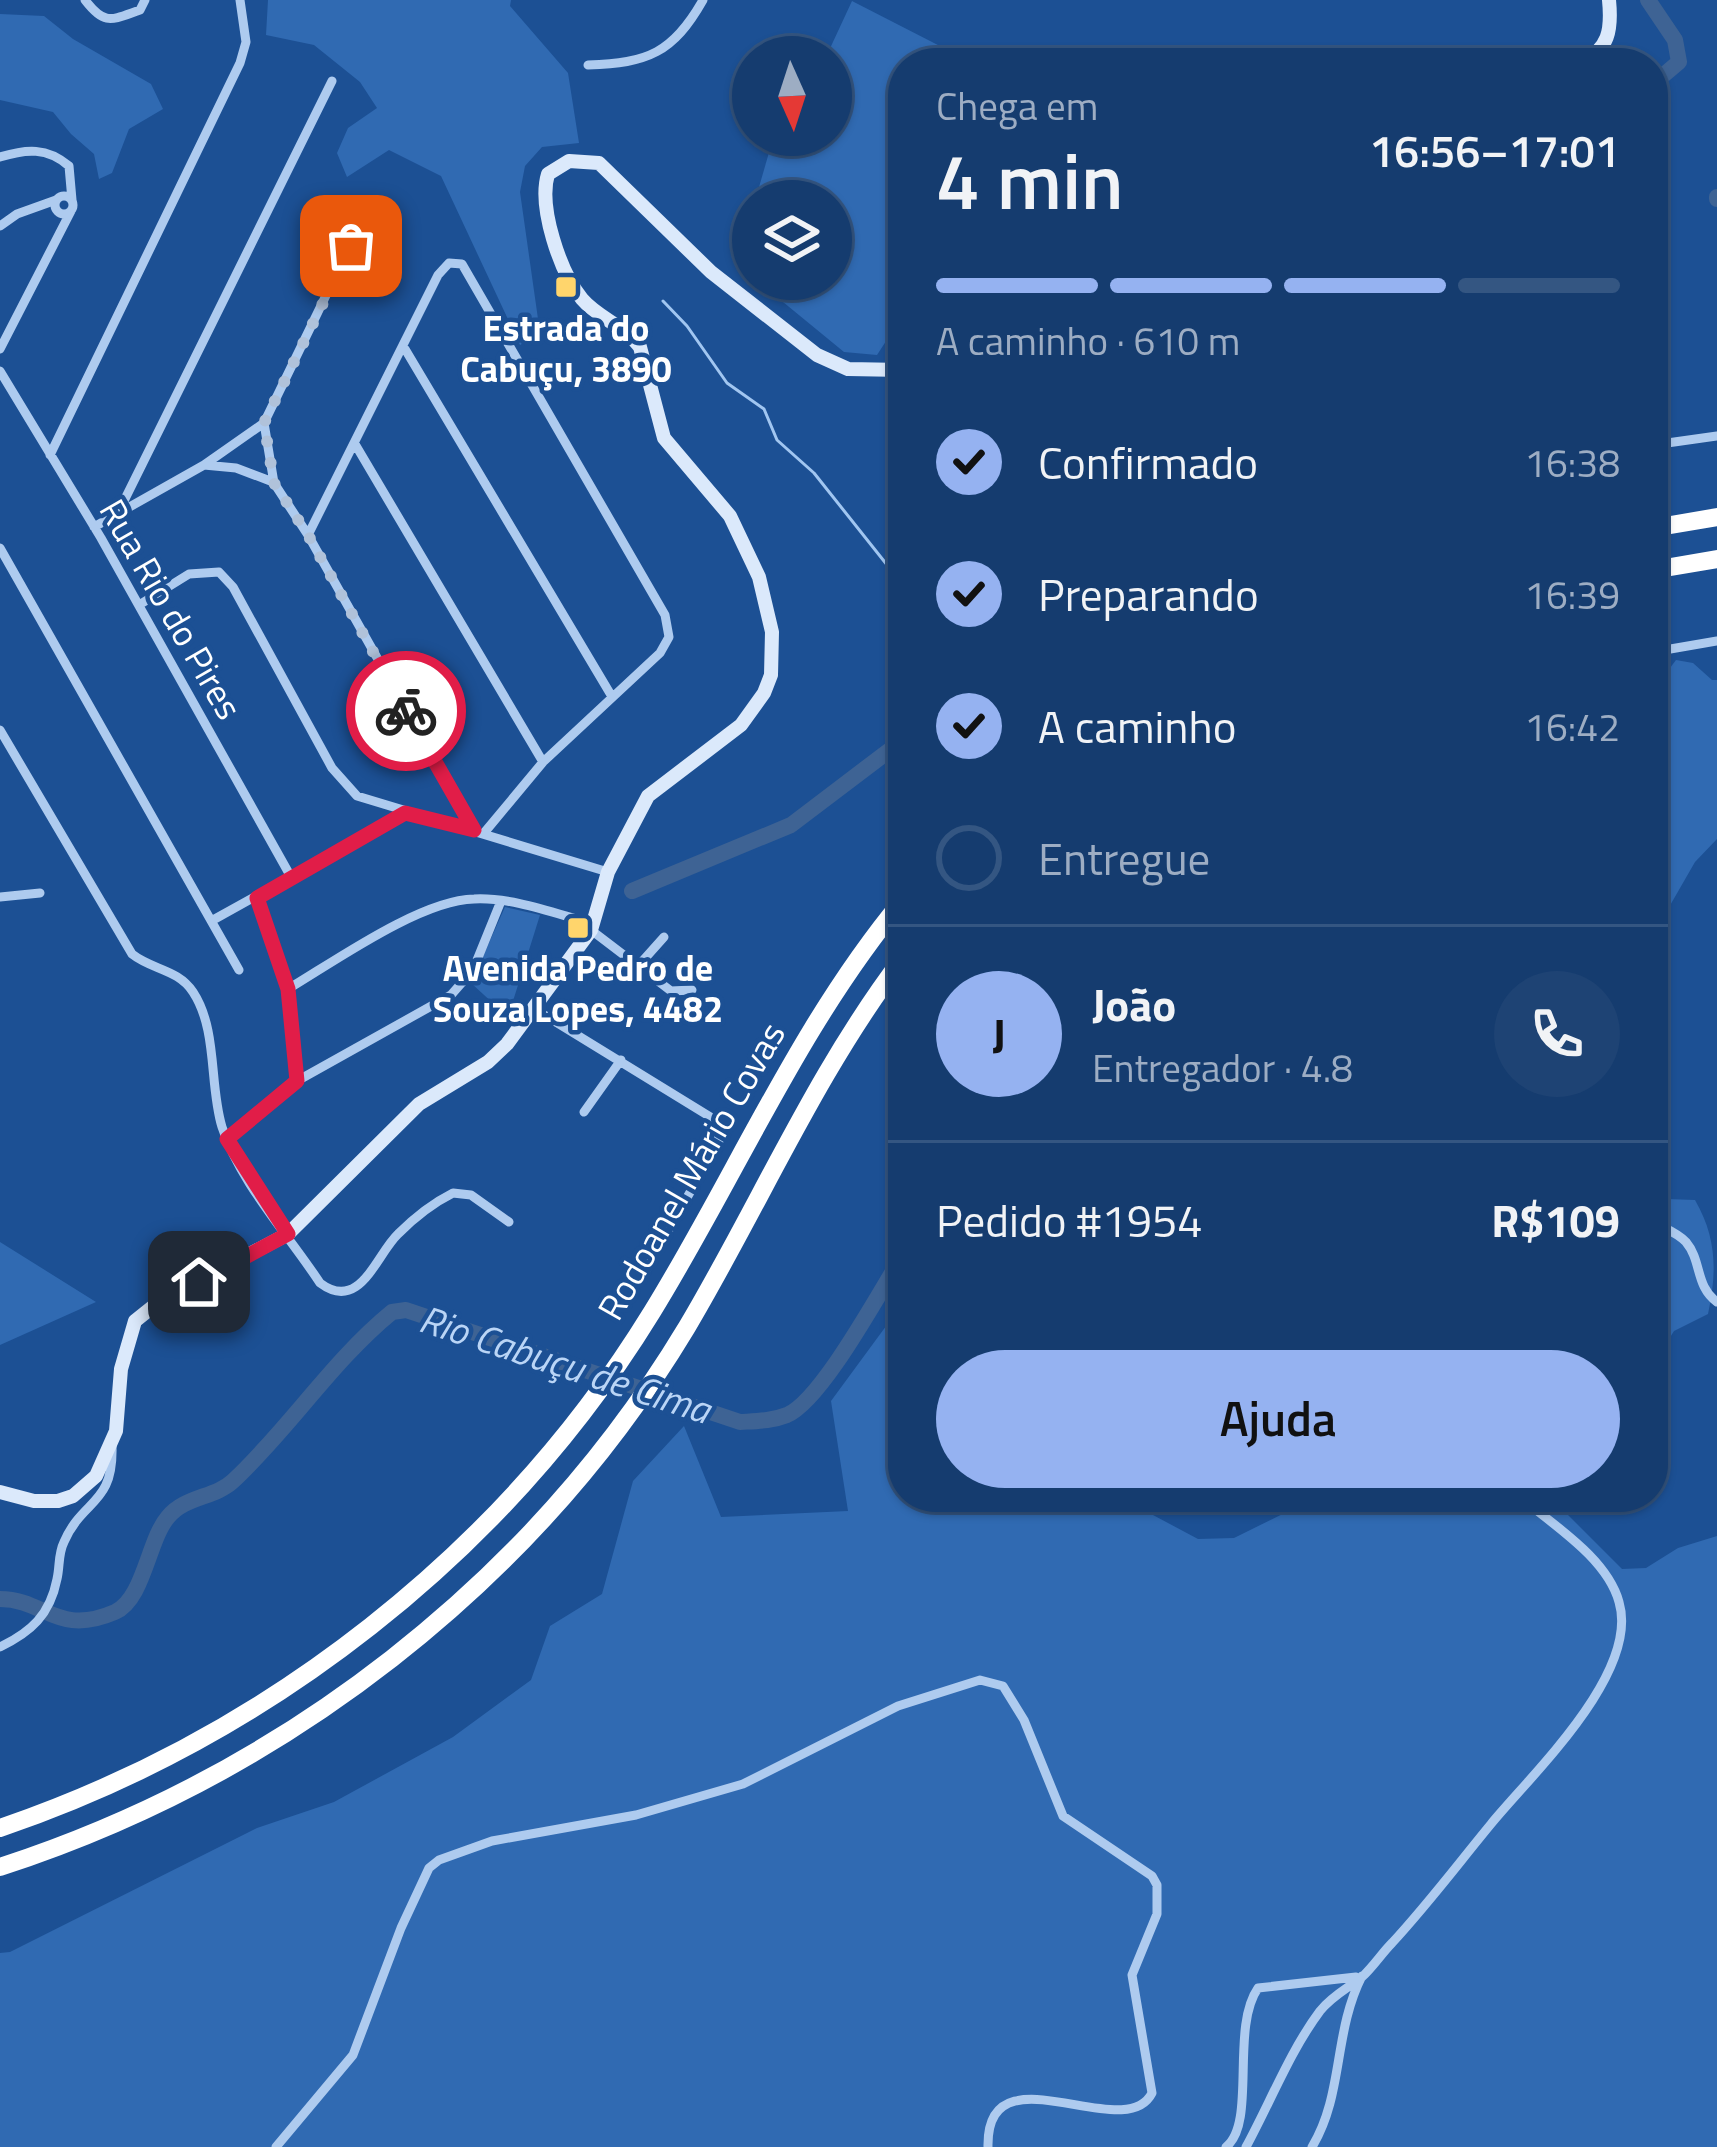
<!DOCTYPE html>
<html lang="pt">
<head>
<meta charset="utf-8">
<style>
	:root { --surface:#153c6f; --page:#1e4374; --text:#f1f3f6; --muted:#9dadc3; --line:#345682; --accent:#95b2f1 }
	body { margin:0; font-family:"Titillium Web",sans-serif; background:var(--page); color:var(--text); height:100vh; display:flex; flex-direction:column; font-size:45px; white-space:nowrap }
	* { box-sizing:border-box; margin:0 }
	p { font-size:39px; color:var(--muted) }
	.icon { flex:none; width:66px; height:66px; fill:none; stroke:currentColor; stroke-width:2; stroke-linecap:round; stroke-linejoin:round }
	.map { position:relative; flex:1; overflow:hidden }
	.details { position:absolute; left:888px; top:48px; width:780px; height:1464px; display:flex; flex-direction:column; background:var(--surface); border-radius:48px; box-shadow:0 3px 9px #0004,0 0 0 3px var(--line) }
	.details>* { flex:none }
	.needle { width:78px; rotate:177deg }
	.controls { position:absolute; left:732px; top:36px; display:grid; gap:24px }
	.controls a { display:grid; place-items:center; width:120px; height:120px; border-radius:50%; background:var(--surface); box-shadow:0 3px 9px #0004,0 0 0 3px var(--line); font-size:60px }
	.pin { position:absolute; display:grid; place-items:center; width:102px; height:102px; color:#fff; margin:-51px; border-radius:24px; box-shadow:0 6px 18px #0006 }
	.courier { position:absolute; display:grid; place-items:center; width:120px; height:120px; margin:-60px; border:9px solid #e11d48; border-radius:50%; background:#fff; color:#222; box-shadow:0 3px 15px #0007 }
	.overview em { font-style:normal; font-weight:600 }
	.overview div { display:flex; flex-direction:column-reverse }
	.overview { display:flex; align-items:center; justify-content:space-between; height:204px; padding:0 48px }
	h1 { font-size:78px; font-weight:600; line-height:90px }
	.bar { display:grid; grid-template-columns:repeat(4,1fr); gap:18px 12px; align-content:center; height:144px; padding:0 48px }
	.bar i { height:15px; border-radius:9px; background:var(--line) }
	.bar .selected { background:var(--accent) }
	.bar p { grid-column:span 4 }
	.line { display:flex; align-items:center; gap:30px; padding:0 48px; border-top:3px solid var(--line) }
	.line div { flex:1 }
	.round { display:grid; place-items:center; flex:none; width:126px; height:126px; border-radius:63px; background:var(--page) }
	ol { padding:0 48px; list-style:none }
	li { display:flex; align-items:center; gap:36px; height:132px }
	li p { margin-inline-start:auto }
	li .icon { padding:12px; border-radius:50%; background:var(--accent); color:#111; stroke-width:4 }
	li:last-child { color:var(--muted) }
	li i { width:66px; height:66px; border:6px solid var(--line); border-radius:50% }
	.cta { display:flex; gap:24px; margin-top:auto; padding:24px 48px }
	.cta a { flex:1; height:138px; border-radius:72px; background:var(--accent); color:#111; font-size:48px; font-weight:600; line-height:138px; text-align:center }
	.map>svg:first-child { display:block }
</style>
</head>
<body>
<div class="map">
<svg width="1717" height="2147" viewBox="0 0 1717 2147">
	<rect width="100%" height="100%" fill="#1c5094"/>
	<path fill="#306ab2" d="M268,0H511L510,6L568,73L579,143L542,147L525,166L520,192L540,333L520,345L441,176L389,150L347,177L337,153L348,128L377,108L360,82L314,45L266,35Z
		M852,1L973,63H903V315L877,355L844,352L755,279H831V201H755L774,135H831V57H826Z
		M0,14L44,16L73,39L151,84L163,109L129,129L112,173L99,179L94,154L71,134L53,112L0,100Z
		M1676,660L1693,663L1712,680H1717V839L1695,862L1653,935V741L1658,684Z
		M505,907L540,915L508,1017L471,983Z
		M1653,1186L1666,1199L1695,1200C1717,1238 1717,1272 1708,1314L1674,1331L1653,1365Z
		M0,1242L96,1302L0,1345Z
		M903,1303V1497H1132L1153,1515L1198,1539L1234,1538L1317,1497H1550L1622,1569L1646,1568L1678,1548L1717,1536V2147H0V1953L10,1952L257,1828L334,1802L453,1737L531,1680L550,1626L602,1594L633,1481L684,1426L721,1517L848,1511L831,1401Z"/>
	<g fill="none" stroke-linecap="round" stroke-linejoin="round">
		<path stroke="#a1c6f1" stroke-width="3" d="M663,301L687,326L727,383L764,409L777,440L814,473L903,585"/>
		<path stroke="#3e6394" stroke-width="16" d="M1648,0L1675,40L1679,62L1653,84
			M1717,197V199
			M632,891L791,825L903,740
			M0,1599C45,1599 57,1637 115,1612C144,1599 148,1540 168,1517C185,1496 215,1498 233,1481C289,1429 332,1361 392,1312L406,1310L740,1422C756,1421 772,1421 787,1415C822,1400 880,1291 903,1255"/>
		<path stroke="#aecbef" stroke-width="9" d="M85,0C105,26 111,20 140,10L145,0
			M588,65C648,63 673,53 703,0
			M0,157C26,149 47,147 69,166L72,200
			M55 205a9 9 0 1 1 18 0a9 9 0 1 1-18 0Z
			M368,209L264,423L274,483L308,535L474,830
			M0,226L17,214L56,200
			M0,349L71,211
			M405,349L611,695
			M0,371L101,538L291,877
			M355,444L543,762
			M1653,445L1717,436
			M50,455L240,63L246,42L240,0
			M204,465L236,468L273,482
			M120,509L332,81
			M94,527L204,465L264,423
			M308,535L438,275L449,263L462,264L665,615L669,637L660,653L543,762L484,833
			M0,548L239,970
			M139,605L189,574L219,572L233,587L332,768L357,796L608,872
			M1653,652L1717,641
			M0,730L132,954C152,970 178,969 193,992C218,1030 209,1085 222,1127C240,1183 288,1234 320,1283C360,1313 376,1255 398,1234C414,1218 433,1203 453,1193L471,1195L509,1222
			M0,897L40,893
			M257,899L288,989L297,1081
			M213,920L405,813
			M591,930L671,991L692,990
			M639,965L664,937
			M288,989C335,961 421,900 474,899C513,897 556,914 594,924
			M533,1008L717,1121L719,1141L645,1272
			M584,1112L621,1060
			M227,1139L297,1081L451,995L473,970L501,901
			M1653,1222C1664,1228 1678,1233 1686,1242C1702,1261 1695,1286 1717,1302
			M0,1647C31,1632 50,1615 57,1579C60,1566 58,1554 64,1542C83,1498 114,1506 112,1445
			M276,2147L353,2055L401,1928L429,1868L439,1860L492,1841L636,1815L743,1784L898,1706L980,1680L1003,1686L1024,1720L1063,1816L1152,1876L1157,1885V1914L1132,1975L1152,2093C1125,2147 986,2045 988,2147
			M1226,2147C1257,2123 1230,2028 1258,1988L1356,1977
			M1246,2147C1270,2103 1290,2051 1320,2011C1333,1995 1347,1989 1362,1977C1373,1967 1382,1953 1392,1943C1428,1904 1458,1864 1491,1824C1532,1774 1640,1673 1619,1602C1607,1558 1553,1525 1520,1497
			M1312,2147C1344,2094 1333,2033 1362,1976"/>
		<path stroke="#dbe9fb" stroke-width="14" d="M1581,63C1609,49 1612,30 1609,0
			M0,1492L34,1501H58L73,1496L96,1476L116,1431L121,1369L135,1321L160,1301L288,1234L419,1104L488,1062L507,1044L591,930L608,872L648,796L741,725L764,693L771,675L772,632L759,577L730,516L664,438L640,347C625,326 598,318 582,299C560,272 538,207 548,174L569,161L599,163L711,272L817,355L848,369L903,370"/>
		<path stroke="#fff" stroke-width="18" d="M1653,528L1717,517
			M1653,570L1717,559
			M0,1828C267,1737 504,1553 652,1312C737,1174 799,1025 903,900
			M0,1867C283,1775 533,1583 687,1327C760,1204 816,1072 903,958"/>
	</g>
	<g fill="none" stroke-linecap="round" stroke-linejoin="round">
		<path stroke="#b0c2da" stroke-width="12" stroke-dasharray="0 21.6" d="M351,246L264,423L274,483L308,535L406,711"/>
		<path stroke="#e11d48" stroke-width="15" d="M199,1282L288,1234L227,1139L297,1081L288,989L257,898L405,813L474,830L406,711"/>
	</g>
	<g fill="#ffd56c" stroke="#1c5094" stroke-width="4.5">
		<rect x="554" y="275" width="24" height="24" rx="6"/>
		<rect x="566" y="916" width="24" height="24" rx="6"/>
	</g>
	<g text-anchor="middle" stroke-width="9" stroke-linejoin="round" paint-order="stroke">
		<g font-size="36" font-weight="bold" fill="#fff" stroke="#1c5094">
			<text x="566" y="341">Estrada do<tspan x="566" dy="41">Cabuçu, 3890</tspan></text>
			<text x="578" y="981">Avenida Pedro de<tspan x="578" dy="41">Souza Lopes, 4482</tspan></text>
		</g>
		<g font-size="36" fill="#fff" stroke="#1c5094">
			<text transform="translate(171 609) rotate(60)" y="13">Rua Rio do Pires</text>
			<text transform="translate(691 1171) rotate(-60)" y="13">Rodoanel Mário Covas</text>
		</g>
		<g font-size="39" font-style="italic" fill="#bad5f6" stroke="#1c5094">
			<text transform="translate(565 1364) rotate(18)" y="14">Rio Cabuçu de Cima</text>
		</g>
	</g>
</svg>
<div class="controls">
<a><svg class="needle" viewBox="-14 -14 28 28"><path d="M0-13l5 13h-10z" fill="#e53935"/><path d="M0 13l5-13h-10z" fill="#9dadc3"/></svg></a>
<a><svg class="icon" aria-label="layers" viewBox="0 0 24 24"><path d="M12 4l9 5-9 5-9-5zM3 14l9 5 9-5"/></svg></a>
</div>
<div class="pin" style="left:351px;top:246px;background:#ea580c"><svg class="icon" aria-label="bag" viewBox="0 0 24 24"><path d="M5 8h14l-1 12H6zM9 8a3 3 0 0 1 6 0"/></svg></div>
<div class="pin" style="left:199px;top:1282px;background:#1f2937"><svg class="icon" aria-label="home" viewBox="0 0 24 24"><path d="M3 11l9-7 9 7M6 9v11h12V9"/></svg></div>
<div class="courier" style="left:406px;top:711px"><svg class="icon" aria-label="bike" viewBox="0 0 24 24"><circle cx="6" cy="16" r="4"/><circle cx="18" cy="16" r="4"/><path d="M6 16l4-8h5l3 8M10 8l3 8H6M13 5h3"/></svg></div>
<section class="details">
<div class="overview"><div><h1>4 min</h1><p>Chega em</p></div><em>16:56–17:01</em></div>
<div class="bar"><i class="selected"></i><i class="selected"></i><i class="selected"></i><i></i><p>A caminho · 610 m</p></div>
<ol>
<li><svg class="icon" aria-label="check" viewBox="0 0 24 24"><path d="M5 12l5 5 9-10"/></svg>Confirmado<p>16:38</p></li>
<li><svg class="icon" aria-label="check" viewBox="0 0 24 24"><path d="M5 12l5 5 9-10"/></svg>Preparando<p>16:39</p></li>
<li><svg class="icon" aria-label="check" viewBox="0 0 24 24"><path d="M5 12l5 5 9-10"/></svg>A caminho<p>16:42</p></li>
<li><i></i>Entregue</li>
</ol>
<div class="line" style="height:216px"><b class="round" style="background:var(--accent);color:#111">J</b><div><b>João</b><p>Entregador · 4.8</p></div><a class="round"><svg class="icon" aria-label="phone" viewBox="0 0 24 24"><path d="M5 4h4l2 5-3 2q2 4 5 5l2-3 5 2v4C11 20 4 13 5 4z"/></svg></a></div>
<div class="line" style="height:156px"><div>Pedido #1954</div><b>R$109</b></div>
<div class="cta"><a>Ajuda</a></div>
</section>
</div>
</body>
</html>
